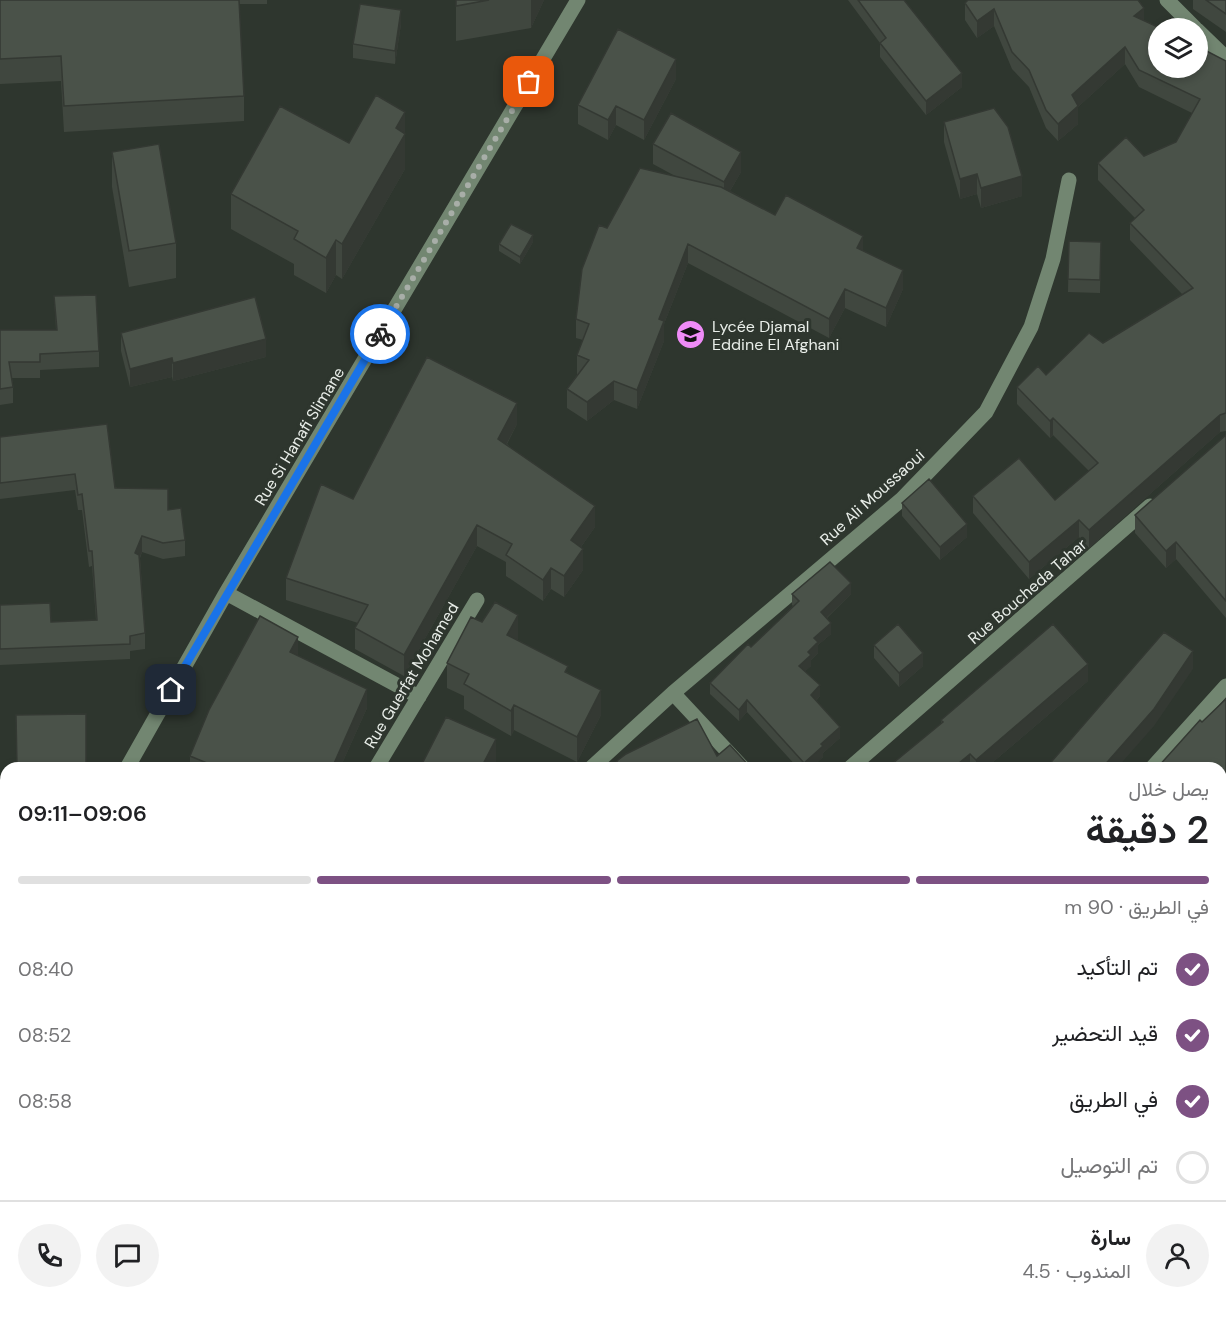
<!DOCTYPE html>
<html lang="ar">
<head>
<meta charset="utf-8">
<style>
	:root { --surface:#fff; --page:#f2f2f2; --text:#202124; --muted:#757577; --line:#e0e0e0; --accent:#7d5183 }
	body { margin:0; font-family:"DM Sans",Vazirmatn,sans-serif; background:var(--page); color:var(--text); direction:rtl; height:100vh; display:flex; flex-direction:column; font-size:22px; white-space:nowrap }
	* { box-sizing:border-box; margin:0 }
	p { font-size:20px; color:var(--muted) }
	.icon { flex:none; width:33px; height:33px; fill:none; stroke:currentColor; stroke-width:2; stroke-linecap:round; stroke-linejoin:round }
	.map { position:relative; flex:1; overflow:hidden; direction:ltr }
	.details { position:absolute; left:0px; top:762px; width:1227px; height:558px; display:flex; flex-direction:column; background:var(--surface); border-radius:18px 18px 0 0; box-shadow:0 3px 9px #0003; direction:rtl }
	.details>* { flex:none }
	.controls { position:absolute; left:1148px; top:18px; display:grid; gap:12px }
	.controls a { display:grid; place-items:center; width:60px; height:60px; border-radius:50%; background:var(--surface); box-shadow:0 3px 9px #0003; font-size:30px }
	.pin { position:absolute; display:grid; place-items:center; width:51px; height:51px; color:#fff; margin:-26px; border-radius:12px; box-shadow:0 3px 9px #0006 }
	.courier { position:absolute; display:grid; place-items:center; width:60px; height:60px; margin:-30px; border:4px solid #1a73e8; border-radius:50%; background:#fff; color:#222; box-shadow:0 2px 8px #0007 }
	.summary em { font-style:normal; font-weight:600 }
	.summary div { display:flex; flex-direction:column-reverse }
	.summary { display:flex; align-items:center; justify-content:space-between; height:102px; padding:0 18px }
	h1 { font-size:39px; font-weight:600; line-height:45px }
	.bar { display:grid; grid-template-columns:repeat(4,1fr); gap:9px 6px; align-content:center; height:72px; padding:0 18px }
	.bar i { height:8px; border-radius:4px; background:var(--line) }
	.bar .active { background:var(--accent) }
	.bar p { grid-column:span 4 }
	.line { display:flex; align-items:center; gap:15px; padding:0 18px; border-top:2px solid var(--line) }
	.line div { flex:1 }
	.round { display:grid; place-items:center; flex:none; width:63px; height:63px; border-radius:32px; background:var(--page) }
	ol { padding:0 18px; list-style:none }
	li { display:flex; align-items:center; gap:18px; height:66px }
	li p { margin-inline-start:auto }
	li .icon { padding:6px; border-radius:50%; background:var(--accent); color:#fff; stroke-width:4 }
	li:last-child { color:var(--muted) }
	li i { width:33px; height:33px; border:3px solid var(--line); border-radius:50% }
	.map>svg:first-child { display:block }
</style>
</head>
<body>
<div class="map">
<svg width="1226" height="1320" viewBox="0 0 1226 1320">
	<rect width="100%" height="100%" fill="#2e362e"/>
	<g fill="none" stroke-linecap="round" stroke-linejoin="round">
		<path stroke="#728671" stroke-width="15" d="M1167,0L1195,28
			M1197,30L1226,58
			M226,593L419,697
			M673,693L743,768
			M127,768L226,593L578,0
			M376,768L477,600
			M591,768L673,693L902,499L986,412L1031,327L1053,259L1069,180
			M850,768L1150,506
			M1152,768L1226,686
			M1221,885L1226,881
			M0,952H6
			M0,989L6,978
			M1221,997H1226
			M1221,1096L1226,1116
			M341,1314L346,1320
			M1196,1314L1198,1320
			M15,1320L19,1314
			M260,1320L267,1314
			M816,1320L825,1314
			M1218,1320L1226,1318"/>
	</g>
	<path fill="#40473f" d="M0,0H267V4H239L244,96V121L64,132L61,81L0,84Z
		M456,0H544L531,28L456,41Z
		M848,0H904L962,87L926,115L880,57V43Z
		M1193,0H1226V32L1193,9Z
		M965,3L1144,21L1226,61V431L1220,432L1089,548L1079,537L1029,579L973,513V496L1055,500L1089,471L1053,435L1050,438L1017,404V387L1046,375L1103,343L1183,295L1130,240V223L1135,218L1098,180V163L1144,156L1176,142L1192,113L1139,87L1125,64L1078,107V124L1058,141L1046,128L1029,87L1012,69L994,26L977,38L965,20Z
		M401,24L395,64L353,58V44Z
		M676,79L644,140L616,125L608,140L578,124V105Z
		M405,112V169L342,279L336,275L326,293L294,275V264L231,229V194L349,143Z
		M944,122L1022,196L981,208L977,194L960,199L944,142Z
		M653,144L741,172L730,191L775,215L863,251L903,289L886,327L845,308L829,338L688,263L664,324V341L637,409L614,400L587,421L567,408V389L577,375V355L583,340L576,338V319L607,228L677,177L653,164Z
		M112,152L176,243V278L129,287L112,187Z
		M1069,241L1101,242L1100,293L1068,292Z
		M533,242L520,264L499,251V244Z
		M54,296L99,351V367L40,370V378H12L13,387V403L0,405V330H56Z
		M121,333L266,357L173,381L172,377L130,387L121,351Z
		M517,424L507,444L595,527L581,547L583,570L564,597L551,589L543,601L506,576V562L477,546L404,676L355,649V628L358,623L286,600V578L353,499Z
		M1226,435V618L1176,559L1166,568L1135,533V515Z
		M0,437L168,510L185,540V556L163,559L142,552L140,558L145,633V649L130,651V659L0,665V605L51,622L96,620L92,566L89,567L82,510H78L75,490L0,499Z
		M902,503L967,537L940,560L902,516Z
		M792,594H851L827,618L831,634L818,645V653L811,660V666L805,671L820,696L816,701L840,738L823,753V757L811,768H798L747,712L739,721L710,694V683L751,647L793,606L792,605Z
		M518,641L568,673L601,715L577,762L514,730L511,736L464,709V696L447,688V663Z
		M874,645L923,666L899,687L874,658Z
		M298,655V656L367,708L340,768H190V756Z
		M1088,681L986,768H887L941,724V720Z
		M1221,897H1226V982L1221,983Z
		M1087,1314H1164V1320H1089Z"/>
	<path fill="#343933" d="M531,0H544L531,28Z
		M1144,8V25L1134,16Z
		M994,9V26L977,38V21Z
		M401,10V24L395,64V51Z
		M1125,47V64L1078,107V124L1058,141V124L1072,95Z
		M676,59V79L644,140V120Z
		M962,73V87L926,115V101Z
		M616,106V125L608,140V120Z
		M405,112V169L342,279V244L396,128Z
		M741,152V172L724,201V182Z
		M977,174V194L960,199V179Z
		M1022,176V196L981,208V188Z
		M533,235V242L520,264V257Z
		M863,236V255L857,248Z
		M336,240V275L326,293V258Z
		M688,244V263L664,324V341L637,409V390L659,319Z
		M903,270V289L886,327V308Z
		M845,289V308L829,338V319Z
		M266,339V357L173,381V363Z
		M172,358V377L130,387V369Z
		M614,381V400L587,421V402Z
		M517,403V424L498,460V439Z
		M1220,415V432L1089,548V530Z
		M1053,418V435L1050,438V421Z
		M595,506V527L571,561V540Z
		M1079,520V537L1029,579V562Z
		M967,524V537L940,560V547Z
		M477,525V546L404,676V655Z
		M142,536V552L135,568V553Z
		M1176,542V559L1166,568V551Z
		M583,549V570L564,597V576Z
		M551,568V589L543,601V580Z
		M851,583V594L821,623V612Z
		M518,615V641L507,660V635Z
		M831,623V634L818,645V653L811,660V666L799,677V666L808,652L814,638Z
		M298,637V655L290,671V652Z
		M1193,651V669L1154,726L1117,768H1102Z
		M923,653V666L899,687V673Z
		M1088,664V681L986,768H976V760Z
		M820,685V696L811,706V695Z
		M367,689V708L340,768H332Z
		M601,690V715L577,762V737Z
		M747,700V712L739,721V710Z
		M514,705V730L511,736V711Z
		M840,727V738L823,753V757L811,768H804V763L821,744Z
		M496,739V765L495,768H481Z
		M970,754V768H953Z
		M1226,827V849L1221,853V830Z
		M6,1228V1247L0,1256V1237Z
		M1226,1228V1244L1221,1245V1229Z
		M77,1314H91L86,1320H72Z
		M206,1314H212V1320H199Z
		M732,1314H751L744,1320H725Z
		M955,1314H965V1320H948Z
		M1000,1314H1008L1000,1319Z
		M1149,1314H1164V1320H1130Z"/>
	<path fill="#4a5249" stroke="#343933" stroke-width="1.5" d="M0,0H239L244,96L64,106L61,56L0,59Z
		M456,0H489L456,6Z
		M858,0H904L962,73L926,101L880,43L886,38Z
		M968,0H1138L1144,8L1134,16L1160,28H1158V68H1197V46L1226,61V413L1220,415L1089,530L1079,520L1029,562L973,496L1019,458L1055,500L1098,463L1053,418L1050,421L1017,387L1038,366L1046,375L1089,333L1103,343L1193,288L1130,223L1144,210L1098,163L1126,137L1144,156L1176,142L1200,99L1139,70L1125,47L1072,95L1078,106L1058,124L1046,110L1029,70L1012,52L994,9L977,21L965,3Z
		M1206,0H1226V14Z
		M360,4L401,10L395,51L353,44Z
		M618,29L676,59L644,120L616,106L608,120L578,105Z
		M376,95L405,112L396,128L405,134L342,244L336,240L326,258L294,239L298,231L231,194L280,106L349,143Z
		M994,108L1008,127L1022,176L981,188L977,174L960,179L944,122Z
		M671,113L741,152L724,182L653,144Z
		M159,144L176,243L129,251L112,152Z
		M640,168L721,187L775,215L786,195L863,236L857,248L903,270L886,308L845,289L829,319L688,244L659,319L664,321L637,390L614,381L587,402L567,389L589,360L577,355L589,324L576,319L582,269L599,225L607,228Z
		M511,224L533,235L520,257L499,244Z
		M1069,241L1101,242L1100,280L1068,279Z
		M96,295L99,351L40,354V362H9L13,387L0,389V330H57L54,296Z
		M255,297L266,339L173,363L172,358L130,369L121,333Z
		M427,357L517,403L498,439L595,506L571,540L583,549L564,576L551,568L543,580L506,555L512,544L477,525L404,655L355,628L368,605L286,578L321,484L353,499Z
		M107,424L115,488L168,489V510L181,508L185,540L163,543L142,536L135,553L139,555L145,633L130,636V644L0,649V605L50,603L51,622L97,620L92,551H89L82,494L78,495L75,474L0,483V437Z
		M1226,435V601L1176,542L1166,551L1135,515Z
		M929,479L967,524L940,547L902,503Z
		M830,562L851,583L821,612L831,623L814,638L818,642L808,652L811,655L799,666L820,685L811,695L840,727L821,744L823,746L804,763L747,700L739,710L710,683L748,644L751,647L799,601L792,594Z
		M495,602L518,615L507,635L568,666L565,672L601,690L577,737L514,705L511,711L464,684L469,674L447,663L471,617L482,622Z
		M260,616L298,637L290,652L367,689L332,768H219L190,756L209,710Z
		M898,624L923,653L899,673L874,645Z
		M1053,624L1088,664L976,760L970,754L953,768H887L943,722L941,720Z
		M1164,632L1193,651L1154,709L1102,768H1046Z
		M1226,699V827L1221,830V768H1157L1200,720L1202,722Z
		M86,714V768H17L16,715Z
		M446,717L496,739L481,768H420Z
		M697,719L717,756L730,745L751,768H612L618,760L626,754Z
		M1221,897H1226V965L1221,966Z
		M6,1024V1228L0,1237V1038Z
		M1226,1143V1228L1221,1229V1144Z
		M24,1314H77L72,1320H19Z
		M120,1314H206L199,1320H113Z
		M345,1314H732L725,1320H337Z
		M841,1314H955L948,1320H834Z
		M1093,1314H1149L1130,1320H1095Z"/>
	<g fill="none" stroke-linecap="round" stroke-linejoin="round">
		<path stroke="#a8aea8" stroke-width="6" stroke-dasharray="0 10.8" d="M380,334L529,82"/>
		<path stroke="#1a73e8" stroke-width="8" d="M171,690L380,334"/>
	</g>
	<defs>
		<symbol id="school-disc" viewBox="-11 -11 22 22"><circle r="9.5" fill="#ef8bf7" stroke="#2e362e"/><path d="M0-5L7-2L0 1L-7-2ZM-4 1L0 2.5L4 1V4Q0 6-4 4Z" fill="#111"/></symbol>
	</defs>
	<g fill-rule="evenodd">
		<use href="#school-disc" x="674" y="318" width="33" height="33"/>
	</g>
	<g text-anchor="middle" stroke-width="6" stroke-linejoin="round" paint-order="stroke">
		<g font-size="16" fill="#e9eee9" stroke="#2e362e" text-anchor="start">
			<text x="712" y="332">Lycée Djamal<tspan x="712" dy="18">Eddine El Afghani</tspan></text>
		</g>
		<g font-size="16" fill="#e9eee9" stroke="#2e362e">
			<text transform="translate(299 436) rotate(-59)" y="6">Rue Si Hanafi Slimane</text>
			<text transform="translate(872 497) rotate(-42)" y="6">Rue Ali Moussaoui</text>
			<text transform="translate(1027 591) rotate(-41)" y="6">Rue Boucheda Tahar</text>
			<text transform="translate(411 675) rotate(-59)" y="6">Rue Guerfat Mohamed</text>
		</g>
	</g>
</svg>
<div class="controls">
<a><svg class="icon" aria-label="layers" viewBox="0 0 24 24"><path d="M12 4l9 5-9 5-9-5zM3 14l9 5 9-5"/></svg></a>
</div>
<div class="pin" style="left:529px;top:82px;background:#ea580c"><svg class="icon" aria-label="bag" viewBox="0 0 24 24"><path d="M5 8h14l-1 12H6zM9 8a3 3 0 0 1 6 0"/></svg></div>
<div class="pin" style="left:171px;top:690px;background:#1f2937"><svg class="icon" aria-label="home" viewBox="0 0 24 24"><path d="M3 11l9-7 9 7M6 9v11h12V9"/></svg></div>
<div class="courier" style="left:380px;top:334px"><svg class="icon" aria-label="bike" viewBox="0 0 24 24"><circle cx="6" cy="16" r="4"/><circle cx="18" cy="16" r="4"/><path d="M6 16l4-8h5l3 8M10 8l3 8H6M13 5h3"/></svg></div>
<section class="details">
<div class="summary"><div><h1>2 دقيقة</h1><p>يصل خلال</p></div><em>09:06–09:11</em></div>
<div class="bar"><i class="active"></i><i class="active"></i><i class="active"></i><i></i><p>في الطريق · 90 m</p></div>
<ol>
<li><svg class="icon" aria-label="check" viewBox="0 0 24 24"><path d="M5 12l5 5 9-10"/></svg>تم التأكيد<p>08:40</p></li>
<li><svg class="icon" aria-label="check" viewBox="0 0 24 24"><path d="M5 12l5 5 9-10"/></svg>قيد التحضير<p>08:52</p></li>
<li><svg class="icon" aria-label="check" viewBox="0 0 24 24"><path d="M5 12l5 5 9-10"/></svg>في الطريق<p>08:58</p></li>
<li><i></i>تم التوصيل</li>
</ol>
<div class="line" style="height:108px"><a class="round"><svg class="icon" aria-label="person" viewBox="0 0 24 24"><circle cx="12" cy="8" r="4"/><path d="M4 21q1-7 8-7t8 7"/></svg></a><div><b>سارة</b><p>المندوب · 4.5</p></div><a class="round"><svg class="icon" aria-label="chat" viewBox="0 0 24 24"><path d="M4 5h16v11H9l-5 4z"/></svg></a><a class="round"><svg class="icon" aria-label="phone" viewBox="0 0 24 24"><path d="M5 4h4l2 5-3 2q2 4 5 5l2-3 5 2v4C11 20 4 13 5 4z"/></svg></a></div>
</section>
</div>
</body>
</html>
